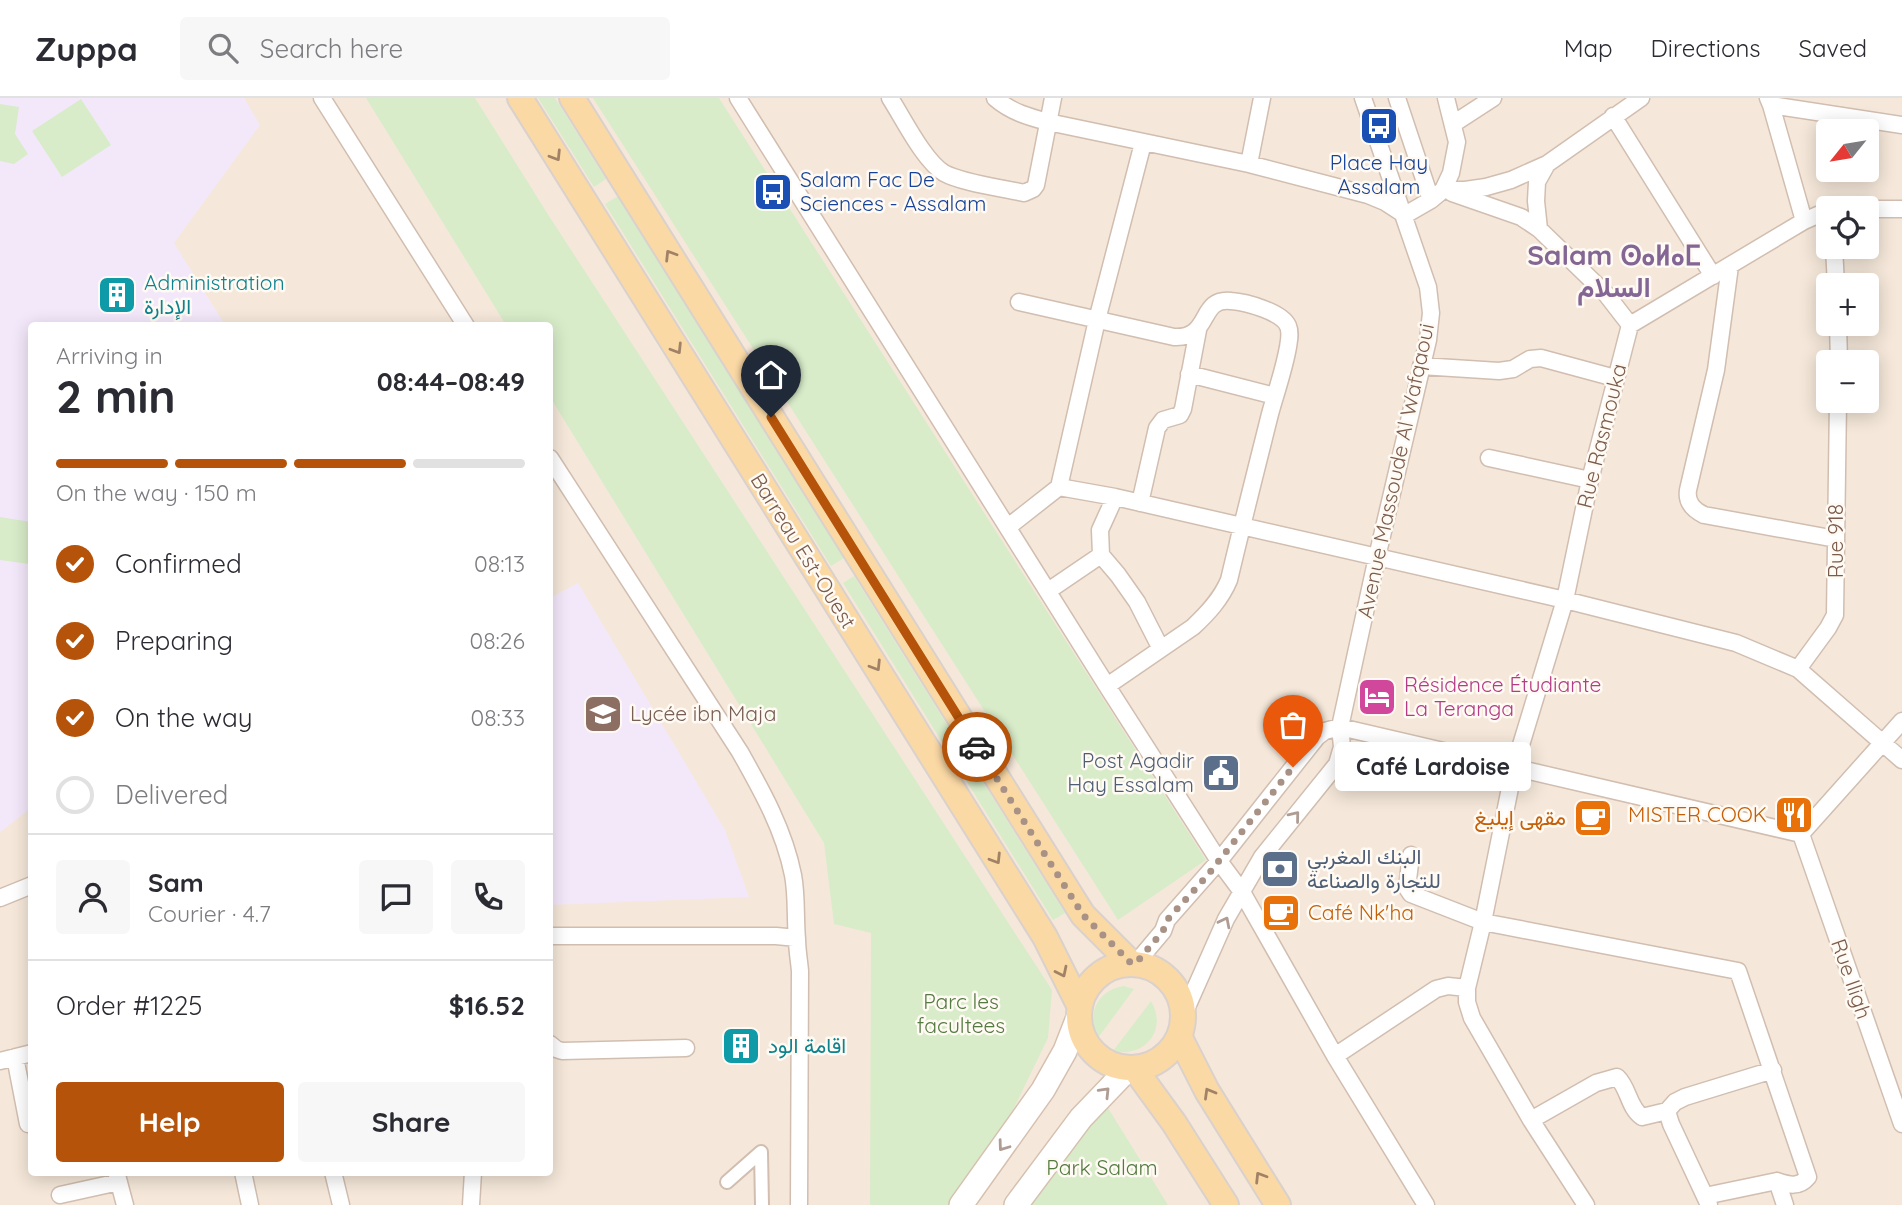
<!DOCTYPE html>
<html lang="en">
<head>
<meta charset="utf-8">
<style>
	:root { --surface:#fff; --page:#f7f7f7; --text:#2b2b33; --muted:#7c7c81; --line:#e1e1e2; --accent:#b45309 }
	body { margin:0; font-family:Quicksand,Vazirmatn,"Noto Sans Tifinagh",sans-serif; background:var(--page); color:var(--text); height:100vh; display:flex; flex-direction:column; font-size:26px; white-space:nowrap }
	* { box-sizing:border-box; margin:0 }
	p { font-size:23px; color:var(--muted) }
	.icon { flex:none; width:38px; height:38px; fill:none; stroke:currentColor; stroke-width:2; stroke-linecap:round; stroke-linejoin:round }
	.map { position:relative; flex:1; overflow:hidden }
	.panel { position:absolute; left:28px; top:224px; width:525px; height:854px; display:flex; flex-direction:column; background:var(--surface); border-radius:7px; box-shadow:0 4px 18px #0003 }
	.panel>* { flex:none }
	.needle { width:46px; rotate:240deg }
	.buttons { position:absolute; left:1816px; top:21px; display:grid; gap:14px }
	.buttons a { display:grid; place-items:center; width:63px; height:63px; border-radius:7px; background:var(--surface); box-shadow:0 4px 18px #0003; font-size:35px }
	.pin { position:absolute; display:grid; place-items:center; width:60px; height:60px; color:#fff; margin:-72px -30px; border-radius:50% 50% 50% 0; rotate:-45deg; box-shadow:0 0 7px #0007 }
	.pin .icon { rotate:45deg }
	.courier { position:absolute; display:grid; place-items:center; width:70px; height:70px; margin:-35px; border:5px solid #b45309; border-radius:50%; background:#fff; color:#222; box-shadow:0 2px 9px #0007 }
	.bubble { position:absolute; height:49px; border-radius:7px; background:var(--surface); box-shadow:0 4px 18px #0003; font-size:23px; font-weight:700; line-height:49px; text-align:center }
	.headline em { font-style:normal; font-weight:700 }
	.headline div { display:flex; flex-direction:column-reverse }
	.headline { display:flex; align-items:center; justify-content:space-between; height:119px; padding:0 28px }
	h1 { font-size:46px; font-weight:700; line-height:52px }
	.bar { display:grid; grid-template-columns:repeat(4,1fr); gap:10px 7px; align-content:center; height:84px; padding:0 28px }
	.bar i { height:9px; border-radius:5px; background:var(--line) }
	.bar .on { background:var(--accent) }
	.bar p { grid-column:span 4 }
	.line { display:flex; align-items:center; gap:18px; padding:0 28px; border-top:2px solid var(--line) }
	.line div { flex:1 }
	.round { display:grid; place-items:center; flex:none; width:74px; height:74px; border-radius:7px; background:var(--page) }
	ol { padding:0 28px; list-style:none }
	li { display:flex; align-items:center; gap:21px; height:77px }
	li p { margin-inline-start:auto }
	li .icon { padding:7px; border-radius:50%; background:var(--accent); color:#fff; stroke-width:4 }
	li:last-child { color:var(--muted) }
	li i { width:38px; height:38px; border:4px solid var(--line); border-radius:50% }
	.button { display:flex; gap:14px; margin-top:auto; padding:14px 28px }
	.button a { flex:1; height:80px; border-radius:7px; background:var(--accent); color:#fff; font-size:28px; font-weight:700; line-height:80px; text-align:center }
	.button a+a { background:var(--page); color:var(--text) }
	header { display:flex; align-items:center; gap:42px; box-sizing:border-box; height:98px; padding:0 35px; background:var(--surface); border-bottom:2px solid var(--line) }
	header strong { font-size:33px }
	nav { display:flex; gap:38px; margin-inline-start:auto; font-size:24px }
	.search { width:490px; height:63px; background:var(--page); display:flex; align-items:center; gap:18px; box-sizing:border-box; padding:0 24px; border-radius:7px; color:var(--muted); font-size:26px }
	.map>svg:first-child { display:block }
</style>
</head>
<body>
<header>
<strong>Zuppa</strong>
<div class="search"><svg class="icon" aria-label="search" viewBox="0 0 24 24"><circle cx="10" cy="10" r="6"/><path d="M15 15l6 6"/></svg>Search here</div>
<nav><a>Map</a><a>Directions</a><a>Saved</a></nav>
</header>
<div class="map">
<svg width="1902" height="1107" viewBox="0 0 1902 1107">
	<rect width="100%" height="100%" fill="#fdf6ec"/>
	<path fill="#f5e8da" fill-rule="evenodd" d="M0,0H1902V1107H0ZM1829,33H1867V72H1829ZM1829,110H1867V149H1829ZM1829,187H1867V226H1829ZM32,228H550V1074H32ZM1829,264H1867V303H1829Z"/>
	<path fill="#f3e8fa" d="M0,0H244L260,27L174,145L225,227L32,228L31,710L0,734Z
		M578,485L725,732L749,799L550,807V500Z"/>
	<path fill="#d8ecc9" d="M366,0H475L549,118L1052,892L1048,940L992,1055L953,1107H870L871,835L834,826L824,745L550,299V228L506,227Z
		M538,0H555L606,81L594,89Z
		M593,0H719L1206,762L1118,822Z
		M81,1L111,47L62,79L32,33Z
		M0,6L19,9L15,36L28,56L14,66L0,63Z
		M618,98L844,460L831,468L605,106Z
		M0,419L31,424V452L29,466L0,462Z
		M854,478L1065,815L1053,822L843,485Z
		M1124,888L1134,891L1098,940C1086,917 1097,892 1124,888Z
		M1151,903C1168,932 1145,960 1113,953Z
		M1105,1005L1168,1107H1030Z"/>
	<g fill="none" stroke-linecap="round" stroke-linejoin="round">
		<defs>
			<path id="pedestrian" d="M761,1054L762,1107
				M727,1084L761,1054"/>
			<path id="minor" d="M322,0L466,228
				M738,0L1107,588L1219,763L1242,794L1335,958L1426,1107
				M890,0C903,20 924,63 944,75C962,85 1003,90 1024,95L1033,91L1036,87L1053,0
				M995,0C1011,14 1029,19 1048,24L1249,66L1368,97L1385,104L1405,117L1431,102L1443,92L1451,75L1457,44L1446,0
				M1397,0L1431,102
				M1768,0L1771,7L1804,123
				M1771,7L1902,27
				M1613,18L1713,178
				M1453,26L1493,0
				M1249,66L1262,0
				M1547,66L1537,84L1536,103L1539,131L1606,196L1630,227
				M1443,92H1465L1486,89L1511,82L1547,66L1641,0
				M1452,95L1521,119L1539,131
				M1867,111H1902
				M1834,149L1836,187
				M1730,168L1716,272L1688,392C1686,405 1694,412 1704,417L1836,441
				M1019,204L1174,239C1212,241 1198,199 1231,203C1246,204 1282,214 1288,228C1291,235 1289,242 1288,249C1284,272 1276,294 1270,316C1256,372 1242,427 1229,482C1221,501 1208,515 1193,529L1107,588
				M1838,226L1839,264
				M1421,268L1499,273L1513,271L1530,261L1541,260L1615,280
				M1189,276L1275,298
				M550,360L740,654C762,693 784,732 793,777C797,798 795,819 797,841C797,851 799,862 800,873L799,1107
				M1489,360L1590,382
				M1059,389L1115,399L1565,502L1736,545L1798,571L1902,662
				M1115,399L1100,432L1101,457L1118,477L1137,504L1161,551
				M1140,405L1157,330L1163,322L1180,317L1183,311L1198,232
				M1008,429L1059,389L1097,222L1143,45
				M1048,493L1101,457
				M1798,571L1828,530L1835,517L1838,303
				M1801,736L1902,1026
				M1801,736L1902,623
				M1411,757L1407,790L1411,796L1483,824L1738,873L1808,1079C1799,1090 1789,1087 1777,1083L1785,1107
				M0,800L32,787
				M550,838H776L797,840
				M1136,865L1163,833L1167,822L1219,763L1317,639L1325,633L1340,629L1801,736
				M1183,918L1226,821L1262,759L1337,666L1342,649L1340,629L1377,459L1428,242L1431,215L1428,189L1363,0
				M550,946L556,951L562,953L686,950
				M1335,958L1436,891L1448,888L1467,890
				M15,959L28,1026
				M0,963L32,955
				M1531,1022L1596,985L1617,979C1629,990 1628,1009 1642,1019L1667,1013
				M243,1074L250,1107
				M333,1074L341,1107
				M117,1077L125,1107
				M60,1097L119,1084
				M1705,1098L1777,1083
				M471,1107L473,1074
				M1586,1107L1531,1022L1472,920L1467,904V890L1483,824L1514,670L1565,502L1590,382L1630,227L1804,123L1829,112
				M1709,1107L1671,1026L1667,1013L1675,1004L1685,999L1773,972"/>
			<path id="secondary" d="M961,1107L1043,992L1065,953L1079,917
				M1016,1107L1081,1020L1129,970"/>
			<path id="primary" d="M520,0L1045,839L1080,909
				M572,0L1083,817L1131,865
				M1079 918a52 52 0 1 1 104 0a52 52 0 1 1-104 0Z
				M1179,938L1207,993L1278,1107
				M1134,970L1174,1025L1226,1107"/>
		</defs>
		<use href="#pedestrian" stroke="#d1beb0" stroke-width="16"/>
		<use href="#minor" stroke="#d1beb0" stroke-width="19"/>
		<use href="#secondary" stroke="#d6c0b0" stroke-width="26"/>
		<use href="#primary" stroke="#dad1cd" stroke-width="28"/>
		<use href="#pedestrian" stroke="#fff" stroke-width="12"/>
		<use href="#minor" stroke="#fff" stroke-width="16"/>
		<use href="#secondary" stroke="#fff" stroke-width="23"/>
		<use href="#primary" stroke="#fbd9a5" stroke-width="24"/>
	</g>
	<defs><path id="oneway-chevron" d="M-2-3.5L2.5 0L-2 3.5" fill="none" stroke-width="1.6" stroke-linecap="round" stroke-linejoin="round" transform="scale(1.75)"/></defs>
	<g stroke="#a18267">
		<use href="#oneway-chevron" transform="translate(556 58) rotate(58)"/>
		<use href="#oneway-chevron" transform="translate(670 157) rotate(-122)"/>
		<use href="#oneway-chevron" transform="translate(677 251) rotate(58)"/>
		<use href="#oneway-chevron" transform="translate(876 568) rotate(58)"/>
		<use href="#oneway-chevron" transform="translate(996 761) rotate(58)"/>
		<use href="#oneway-chevron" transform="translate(1062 874) rotate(64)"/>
		<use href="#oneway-chevron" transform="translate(1209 995) rotate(-120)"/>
		<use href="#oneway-chevron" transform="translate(1260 1079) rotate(-122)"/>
	</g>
	<g stroke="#af9d94">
		<use href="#oneway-chevron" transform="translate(1295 718) rotate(-51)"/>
		<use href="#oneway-chevron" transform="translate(1225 824) rotate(-63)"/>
		<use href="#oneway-chevron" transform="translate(1105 994) rotate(-46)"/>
		<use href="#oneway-chevron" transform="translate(1003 1048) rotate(126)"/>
	</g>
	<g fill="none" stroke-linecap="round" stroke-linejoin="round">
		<path stroke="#a89285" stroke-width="7" stroke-dasharray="0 12.6" d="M977,649L1083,817L1131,865H1136L1163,833L1167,822L1207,778L1293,669"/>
		<path stroke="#b45309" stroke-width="9" d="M771,319L977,649"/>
	</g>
	<defs>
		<symbol id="bus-square" viewBox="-11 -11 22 22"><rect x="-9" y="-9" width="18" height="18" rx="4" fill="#1a4fb4" stroke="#fffaf3"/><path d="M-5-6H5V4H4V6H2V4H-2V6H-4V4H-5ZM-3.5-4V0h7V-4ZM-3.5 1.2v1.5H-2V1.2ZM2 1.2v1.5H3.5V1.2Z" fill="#fff"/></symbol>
		<symbol id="building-square" viewBox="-11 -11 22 22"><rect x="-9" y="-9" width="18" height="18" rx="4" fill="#0f9aa8" stroke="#fffaf3"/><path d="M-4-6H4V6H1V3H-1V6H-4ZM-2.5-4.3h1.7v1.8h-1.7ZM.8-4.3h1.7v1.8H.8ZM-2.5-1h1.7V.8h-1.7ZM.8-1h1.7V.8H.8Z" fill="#fff"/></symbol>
		<symbol id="hotel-square" viewBox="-11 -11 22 22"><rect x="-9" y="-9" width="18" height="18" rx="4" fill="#d1479c" stroke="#fffaf3"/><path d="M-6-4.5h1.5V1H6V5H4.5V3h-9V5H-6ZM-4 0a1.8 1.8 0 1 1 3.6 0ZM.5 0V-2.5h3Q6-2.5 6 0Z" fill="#fff"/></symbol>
		<symbol id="university-square" viewBox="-11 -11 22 22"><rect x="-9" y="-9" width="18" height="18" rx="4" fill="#8d6e63" stroke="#fffaf3"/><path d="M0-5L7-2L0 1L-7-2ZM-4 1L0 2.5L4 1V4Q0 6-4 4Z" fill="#fff"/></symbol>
		<symbol id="civic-square" viewBox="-11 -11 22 22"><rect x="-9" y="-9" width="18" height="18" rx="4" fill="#5c6f8a" stroke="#fffaf3"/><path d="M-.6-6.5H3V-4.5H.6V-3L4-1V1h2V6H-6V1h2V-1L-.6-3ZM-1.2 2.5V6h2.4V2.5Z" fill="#fff"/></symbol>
		<symbol id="restaurant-square" viewBox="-11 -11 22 22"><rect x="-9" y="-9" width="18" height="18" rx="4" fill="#e8710a" stroke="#fffaf3"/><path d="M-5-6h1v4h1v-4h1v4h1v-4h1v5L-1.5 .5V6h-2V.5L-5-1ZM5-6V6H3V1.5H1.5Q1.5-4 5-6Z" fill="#fff"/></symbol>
		<symbol id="cafe-square" viewBox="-11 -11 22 22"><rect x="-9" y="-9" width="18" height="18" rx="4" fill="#e8710a" stroke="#fffaf3"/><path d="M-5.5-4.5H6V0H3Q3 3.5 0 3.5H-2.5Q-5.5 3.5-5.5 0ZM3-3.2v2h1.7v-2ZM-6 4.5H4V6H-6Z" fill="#fff"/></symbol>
		<symbol id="bank-square" viewBox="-11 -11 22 22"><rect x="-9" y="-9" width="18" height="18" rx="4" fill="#5c6f8a" stroke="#fffaf3"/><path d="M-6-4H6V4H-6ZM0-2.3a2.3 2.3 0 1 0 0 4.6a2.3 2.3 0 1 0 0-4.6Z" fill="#fff"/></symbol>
	</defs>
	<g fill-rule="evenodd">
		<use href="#bus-square" x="1357" y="6" width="44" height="44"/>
		<use href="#bus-square" x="751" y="72" width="44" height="44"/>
		<use href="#building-square" x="95" y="175" width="44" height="44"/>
		<use href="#hotel-square" x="1355" y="577" width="44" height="44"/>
		<use href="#university-square" x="581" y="594" width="44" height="44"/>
		<use href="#civic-square" x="1199" y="653" width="44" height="44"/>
		<use href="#restaurant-square" x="1772" y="695" width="44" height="44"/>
		<use href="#cafe-square" x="1571" y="698" width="44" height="44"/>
		<use href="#bank-square" x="1258" y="749" width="44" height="44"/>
		<use href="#cafe-square" x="1259" y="793" width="44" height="44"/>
		<use href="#building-square" x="719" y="926" width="44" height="44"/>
	</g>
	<g text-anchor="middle" stroke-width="5" stroke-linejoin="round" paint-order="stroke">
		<g font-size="21" fill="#164399" stroke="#fffaf3">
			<text x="1379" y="72">Place Hay<tspan x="1379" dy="24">Assalam</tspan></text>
			<text x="800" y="89" text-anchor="start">Salam Fac De<tspan x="800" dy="24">Sciences - Assalam</tspan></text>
		</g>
		<g font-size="21" fill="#0d838f" stroke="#fffaf3" text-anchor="start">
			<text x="144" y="192">Administration<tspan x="144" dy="24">الإدارة</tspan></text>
			<text x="768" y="955">اقامة الود</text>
		</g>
		<g font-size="21" fill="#7a5c4d" stroke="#fffaf3">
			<text transform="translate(1602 338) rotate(-76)" y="7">Rue Rasmouka</text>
			<text transform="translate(1396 373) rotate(-78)" y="7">Avenue Massoude Al Wafqaoui</text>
			<text transform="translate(1836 443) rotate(-90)" y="7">Rue 918</text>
			<text transform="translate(803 453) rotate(58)" y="7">Barreau Est-Ouest</text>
			<text transform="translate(1851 881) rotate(71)" y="7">Rue Iligh</text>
		</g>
		<g font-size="21" fill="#b23c85" stroke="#fffaf3" text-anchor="start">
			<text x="1404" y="594">Résidence Étudiante<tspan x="1404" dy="24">La Teranga</tspan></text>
		</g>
		<g font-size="21" fill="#785e54" stroke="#fffaf3" text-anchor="start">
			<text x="630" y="623">Lycée ibn Maja</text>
		</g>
		<g font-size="21" fill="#4e5e75" stroke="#fffaf3" text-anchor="end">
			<text x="1194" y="670">Post Agadir<tspan x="1194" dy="24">Hay Essalam</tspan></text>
			<text x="1307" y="766" text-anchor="start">البنك المغربي<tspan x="1307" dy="24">للتجارة والصناعة</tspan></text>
		</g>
		<g font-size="21" fill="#c56008" stroke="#fffaf3" text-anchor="end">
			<text x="1767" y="724">MISTER COOK</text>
			<text x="1566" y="727">مقهى إيليغ</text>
			<text x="1308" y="822" text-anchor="start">Café Nk'ha</text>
		</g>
		<g font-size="21" fill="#537a41" stroke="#fffaf3">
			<text x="961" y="911">Parc les<tspan x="961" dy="24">facultees</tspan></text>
			<text x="1102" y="1077">Park Salam</text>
		</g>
		<g font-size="28" font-weight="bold" fill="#846695" stroke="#fffaf3">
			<text x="1614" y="167">Salam ⵙⴰⵍⴰⵎ<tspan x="1614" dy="32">السلام</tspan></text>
		</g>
	</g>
</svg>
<div class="buttons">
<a><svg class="needle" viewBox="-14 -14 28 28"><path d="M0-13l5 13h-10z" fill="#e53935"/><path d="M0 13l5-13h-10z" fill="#7c7c81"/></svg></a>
<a><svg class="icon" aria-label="locate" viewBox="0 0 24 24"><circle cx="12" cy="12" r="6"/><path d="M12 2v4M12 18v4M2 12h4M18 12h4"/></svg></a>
<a>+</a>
<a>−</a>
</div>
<div class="pin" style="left:1293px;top:669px;background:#ea580c"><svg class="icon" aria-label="bag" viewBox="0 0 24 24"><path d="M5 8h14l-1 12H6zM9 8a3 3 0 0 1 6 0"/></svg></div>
<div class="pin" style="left:771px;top:319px;background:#1f2937"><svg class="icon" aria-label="home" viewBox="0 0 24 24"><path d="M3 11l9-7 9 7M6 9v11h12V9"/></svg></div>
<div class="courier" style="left:977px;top:649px"><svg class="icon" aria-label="car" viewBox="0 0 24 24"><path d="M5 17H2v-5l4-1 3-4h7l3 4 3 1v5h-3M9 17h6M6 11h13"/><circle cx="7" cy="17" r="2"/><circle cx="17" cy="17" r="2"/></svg></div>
<div class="bubble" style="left:1335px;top:644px;width:196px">Café Lardoise</div>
<section class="panel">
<div class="headline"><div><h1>2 min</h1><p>Arriving in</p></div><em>08:44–08:49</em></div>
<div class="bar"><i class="on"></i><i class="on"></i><i class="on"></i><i></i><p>On the way · 150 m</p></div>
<ol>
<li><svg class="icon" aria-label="check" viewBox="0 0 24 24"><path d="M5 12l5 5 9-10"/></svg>Confirmed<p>08:13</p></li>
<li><svg class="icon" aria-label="check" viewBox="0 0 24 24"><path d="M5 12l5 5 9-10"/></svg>Preparing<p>08:26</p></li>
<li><svg class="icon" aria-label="check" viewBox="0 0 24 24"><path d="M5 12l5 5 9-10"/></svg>On the way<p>08:33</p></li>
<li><i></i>Delivered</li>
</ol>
<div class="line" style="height:126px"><a class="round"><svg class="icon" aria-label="person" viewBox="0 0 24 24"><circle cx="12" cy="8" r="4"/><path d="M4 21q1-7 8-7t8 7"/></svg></a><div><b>Sam</b><p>Courier · 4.7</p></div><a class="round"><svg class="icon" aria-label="chat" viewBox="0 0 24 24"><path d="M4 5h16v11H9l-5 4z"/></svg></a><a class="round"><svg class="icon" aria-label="phone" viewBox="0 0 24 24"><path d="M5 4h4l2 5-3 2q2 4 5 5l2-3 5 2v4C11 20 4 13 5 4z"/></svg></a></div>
<div class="line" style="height:91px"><div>Order #1225</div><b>$16.52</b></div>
<div class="button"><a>Help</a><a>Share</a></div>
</section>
</div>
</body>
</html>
